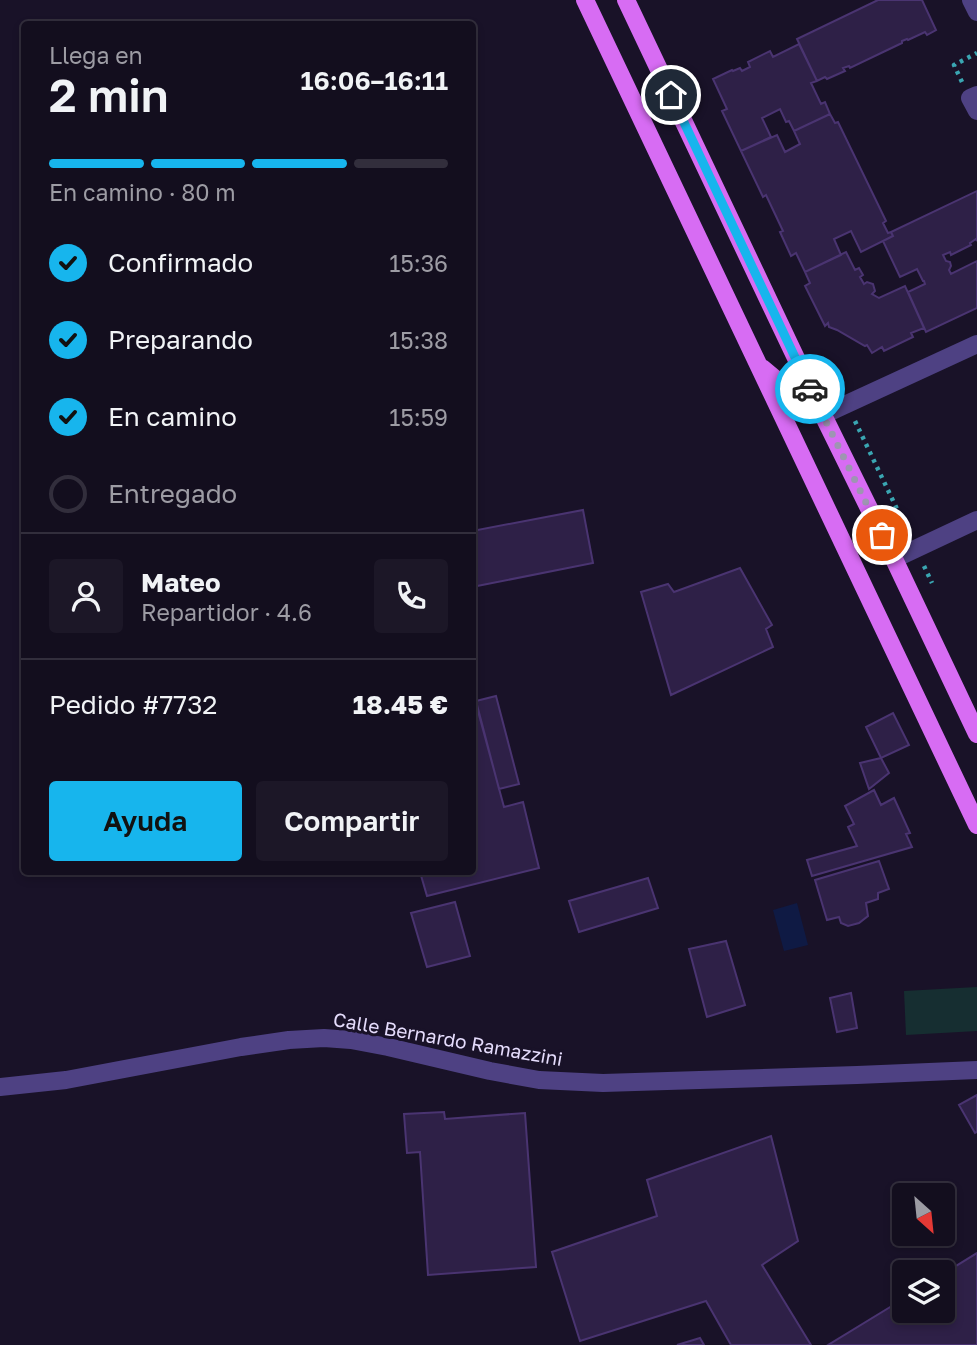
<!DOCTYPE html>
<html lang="es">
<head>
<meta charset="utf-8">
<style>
	:root { --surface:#130e1e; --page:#1c1727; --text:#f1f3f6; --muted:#9d9ca4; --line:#322e3c; --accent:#17b5ed }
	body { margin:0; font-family:"Golos Text",sans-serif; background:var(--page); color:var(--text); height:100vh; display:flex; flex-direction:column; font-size:26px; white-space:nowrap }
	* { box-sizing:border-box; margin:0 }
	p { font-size:23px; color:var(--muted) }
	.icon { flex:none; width:38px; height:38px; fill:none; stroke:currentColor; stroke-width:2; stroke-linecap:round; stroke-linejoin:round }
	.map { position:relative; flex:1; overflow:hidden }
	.drawer { position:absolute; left:21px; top:21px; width:455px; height:854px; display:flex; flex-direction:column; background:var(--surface); border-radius:7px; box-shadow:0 4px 10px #0003,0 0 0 2px var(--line) }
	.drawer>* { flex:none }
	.needle { width:46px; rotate:153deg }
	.fabs { position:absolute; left:892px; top:1183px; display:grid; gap:14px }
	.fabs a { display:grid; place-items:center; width:63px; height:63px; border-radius:7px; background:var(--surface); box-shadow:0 4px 10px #0003,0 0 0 2px var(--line); font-size:35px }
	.pin { position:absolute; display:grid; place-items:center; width:60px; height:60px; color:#fff; margin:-30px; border:4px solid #fff; border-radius:50%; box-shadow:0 2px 7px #0007 }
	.courier { position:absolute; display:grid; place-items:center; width:70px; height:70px; margin:-35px; border:5px solid #17b5ed; border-radius:50%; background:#fff; color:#222; box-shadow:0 2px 9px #0007 }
	.headline em { font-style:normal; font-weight:600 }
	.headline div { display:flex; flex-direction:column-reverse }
	.headline { display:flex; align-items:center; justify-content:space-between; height:119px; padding:0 28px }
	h1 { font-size:46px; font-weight:600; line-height:52px }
	.bar { display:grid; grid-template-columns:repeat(4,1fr); gap:10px 7px; align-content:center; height:84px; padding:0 28px }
	.bar i { height:9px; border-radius:5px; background:var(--line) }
	.bar .active { background:var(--accent) }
	.bar p { grid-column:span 4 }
	.line { display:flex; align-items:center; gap:18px; padding:0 28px; border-top:2px solid var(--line) }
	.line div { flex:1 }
	.round { display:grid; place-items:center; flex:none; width:74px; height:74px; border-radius:7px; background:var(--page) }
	ol { padding:0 28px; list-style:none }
	li { display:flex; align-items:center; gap:21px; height:77px }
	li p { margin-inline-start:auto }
	li .icon { padding:7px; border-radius:50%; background:var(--accent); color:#111; stroke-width:4 }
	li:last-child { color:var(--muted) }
	li i { width:38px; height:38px; border:4px solid var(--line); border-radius:50% }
	.action { display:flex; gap:14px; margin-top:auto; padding:14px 28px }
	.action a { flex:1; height:80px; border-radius:7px; background:var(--accent); color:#111; font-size:28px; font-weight:600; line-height:80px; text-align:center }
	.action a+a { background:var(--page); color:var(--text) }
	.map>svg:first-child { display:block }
</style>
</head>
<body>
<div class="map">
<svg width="977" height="1345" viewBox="0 0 977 1345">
	<rect width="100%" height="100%" fill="#191228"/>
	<path fill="#162e31" d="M977,987V1031L906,1035L904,991Z"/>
	<path fill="#0f1a44" d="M797,903L808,945L784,951L773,910Z"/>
	<path fill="#2e2047" stroke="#4a3471" stroke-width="2" d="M878,0H922L936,30L927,35L925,32L908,40L907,39L902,41V43L850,68L849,66L843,68L845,71L827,79L825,77L817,81L797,39Z
		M799,44L817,81L811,83L821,104L825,102L830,114L794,131L789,121L786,122L780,109L762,118L771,137L741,151L722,111L727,109L713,79L732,70L733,71L740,68L742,71L750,67L748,62L770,51L773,57Z
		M830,114L835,123L838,122L886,221L883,223L888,233L891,232L893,236L861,252L851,231L834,239L841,255L805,272L796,253L791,256L780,232L783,231L766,195L763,197L741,151L777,135L785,152L800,144L794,131Z
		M977,191V241L976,239L970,243L971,245L951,255L950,252L943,255L946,261L950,262L951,266L949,270L951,274L977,261V308L926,332L908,292L925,284L924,281H923L917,269L900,277L883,241L893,236L891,232Z
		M846,252L855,270L859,268L863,275L860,277L864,284L867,282L873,284L875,291L872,294L879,298L905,286L924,328L911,333L913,337L884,351L882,347L872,353L867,345L865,346L837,330L829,327L828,323L825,326L805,286L810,283L805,272Z
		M583,510L593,563L472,587V531Z
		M740,568L772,625L766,629L773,647L671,695L641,592L668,584L674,592Z
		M472,689L504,807L523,802L539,868L427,896L420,872H472Z
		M496,696L519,784L499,789L476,701Z
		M893,713L909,745L881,758L866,727Z
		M881,758L889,773L869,789L860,763Z
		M874,790L881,805L894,798L910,833L906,834L912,847L812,876L807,860L857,846L848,827L854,824L845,806Z
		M879,861L889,889L878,893V899L866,903L868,916L859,923L848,926L841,923L839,917L827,920L815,880Z
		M648,878L658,908L579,932L569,901Z
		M455,902L470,956L427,967L411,913Z
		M726,941L745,1005L707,1017L689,949Z
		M851,993L857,1028L837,1032L830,998Z
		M977,1095V1132L975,1133L959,1105Z
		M444,1112L445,1119L525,1113L536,1267L428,1275L420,1152L407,1153L404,1114Z
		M771,1136L798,1241L762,1265L811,1345H731L706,1301L580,1341L552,1252L657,1216L647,1180Z
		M977,1253V1345H828L905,1298V1311H943V1274Z
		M700,1338L704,1345H677Z"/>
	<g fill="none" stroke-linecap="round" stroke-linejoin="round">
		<path stroke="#3aa6b2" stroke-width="4.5" stroke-dasharray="3.5 5" stroke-linecap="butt" d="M962,82L954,65L977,53
			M825,372L833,375L839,388
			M855,421L907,530
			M924,566L932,583"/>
		<path stroke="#4e4183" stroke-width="18" d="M971,0L977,12
			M977,95L970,98L977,111
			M823,415L977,344
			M894,559L977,520
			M0,1087L66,1080L241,1047L289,1040L324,1038L351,1040L388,1047L490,1071L539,1080L603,1083L857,1075L977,1070"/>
		<path stroke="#d76cf3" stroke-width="18" d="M585,0L977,825
			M626,0L823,415L894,559L977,734
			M762,368L786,388L820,413"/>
	</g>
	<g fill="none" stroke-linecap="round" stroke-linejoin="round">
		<path stroke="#9e95b2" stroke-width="7" stroke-dasharray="0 12.6" d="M810,389L882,535"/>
		<path stroke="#17b5ed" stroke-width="9" d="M671,95L810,389"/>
	</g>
	<g text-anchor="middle" stroke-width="6" stroke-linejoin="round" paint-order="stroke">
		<g font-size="19" fill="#e5dcfc" stroke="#191228">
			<text transform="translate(448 1039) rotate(10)" y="7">Calle Bernardo Ramazzini</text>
		</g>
	</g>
</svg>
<div class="fabs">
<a><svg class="needle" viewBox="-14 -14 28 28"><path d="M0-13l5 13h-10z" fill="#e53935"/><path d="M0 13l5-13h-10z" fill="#9d9ca4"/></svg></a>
<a><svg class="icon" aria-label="layers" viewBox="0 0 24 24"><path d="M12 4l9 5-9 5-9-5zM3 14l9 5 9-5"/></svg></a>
</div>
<div class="pin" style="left:882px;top:535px;background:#ea580c"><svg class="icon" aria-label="bag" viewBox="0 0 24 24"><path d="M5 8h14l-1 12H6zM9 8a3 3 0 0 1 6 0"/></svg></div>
<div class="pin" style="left:671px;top:95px;background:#1f2937"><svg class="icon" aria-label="home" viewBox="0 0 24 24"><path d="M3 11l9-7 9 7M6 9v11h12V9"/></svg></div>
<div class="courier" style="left:810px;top:389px"><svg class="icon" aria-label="car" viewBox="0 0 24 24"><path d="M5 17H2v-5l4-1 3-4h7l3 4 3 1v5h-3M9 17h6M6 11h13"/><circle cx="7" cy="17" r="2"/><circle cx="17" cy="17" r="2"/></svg></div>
<section class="drawer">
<div class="headline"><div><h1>2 min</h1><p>Llega en</p></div><em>16:06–16:11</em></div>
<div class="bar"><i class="active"></i><i class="active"></i><i class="active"></i><i></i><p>En camino · 80 m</p></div>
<ol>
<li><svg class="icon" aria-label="check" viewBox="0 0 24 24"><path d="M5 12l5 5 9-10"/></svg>Confirmado<p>15:36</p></li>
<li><svg class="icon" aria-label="check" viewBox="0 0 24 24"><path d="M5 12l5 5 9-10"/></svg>Preparando<p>15:38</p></li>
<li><svg class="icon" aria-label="check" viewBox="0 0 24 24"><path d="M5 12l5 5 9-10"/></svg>En camino<p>15:59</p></li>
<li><i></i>Entregado</li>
</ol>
<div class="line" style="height:126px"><a class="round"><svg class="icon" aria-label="person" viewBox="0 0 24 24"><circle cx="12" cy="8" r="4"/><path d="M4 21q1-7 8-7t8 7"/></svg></a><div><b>Mateo</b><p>Repartidor · 4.6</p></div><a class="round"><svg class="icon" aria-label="phone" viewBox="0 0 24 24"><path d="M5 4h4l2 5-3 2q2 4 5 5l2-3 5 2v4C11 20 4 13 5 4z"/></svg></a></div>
<div class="line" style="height:91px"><div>Pedido #7732</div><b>18.45 €</b></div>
<div class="action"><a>Ayuda</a><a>Compartir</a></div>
</section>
</div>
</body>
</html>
